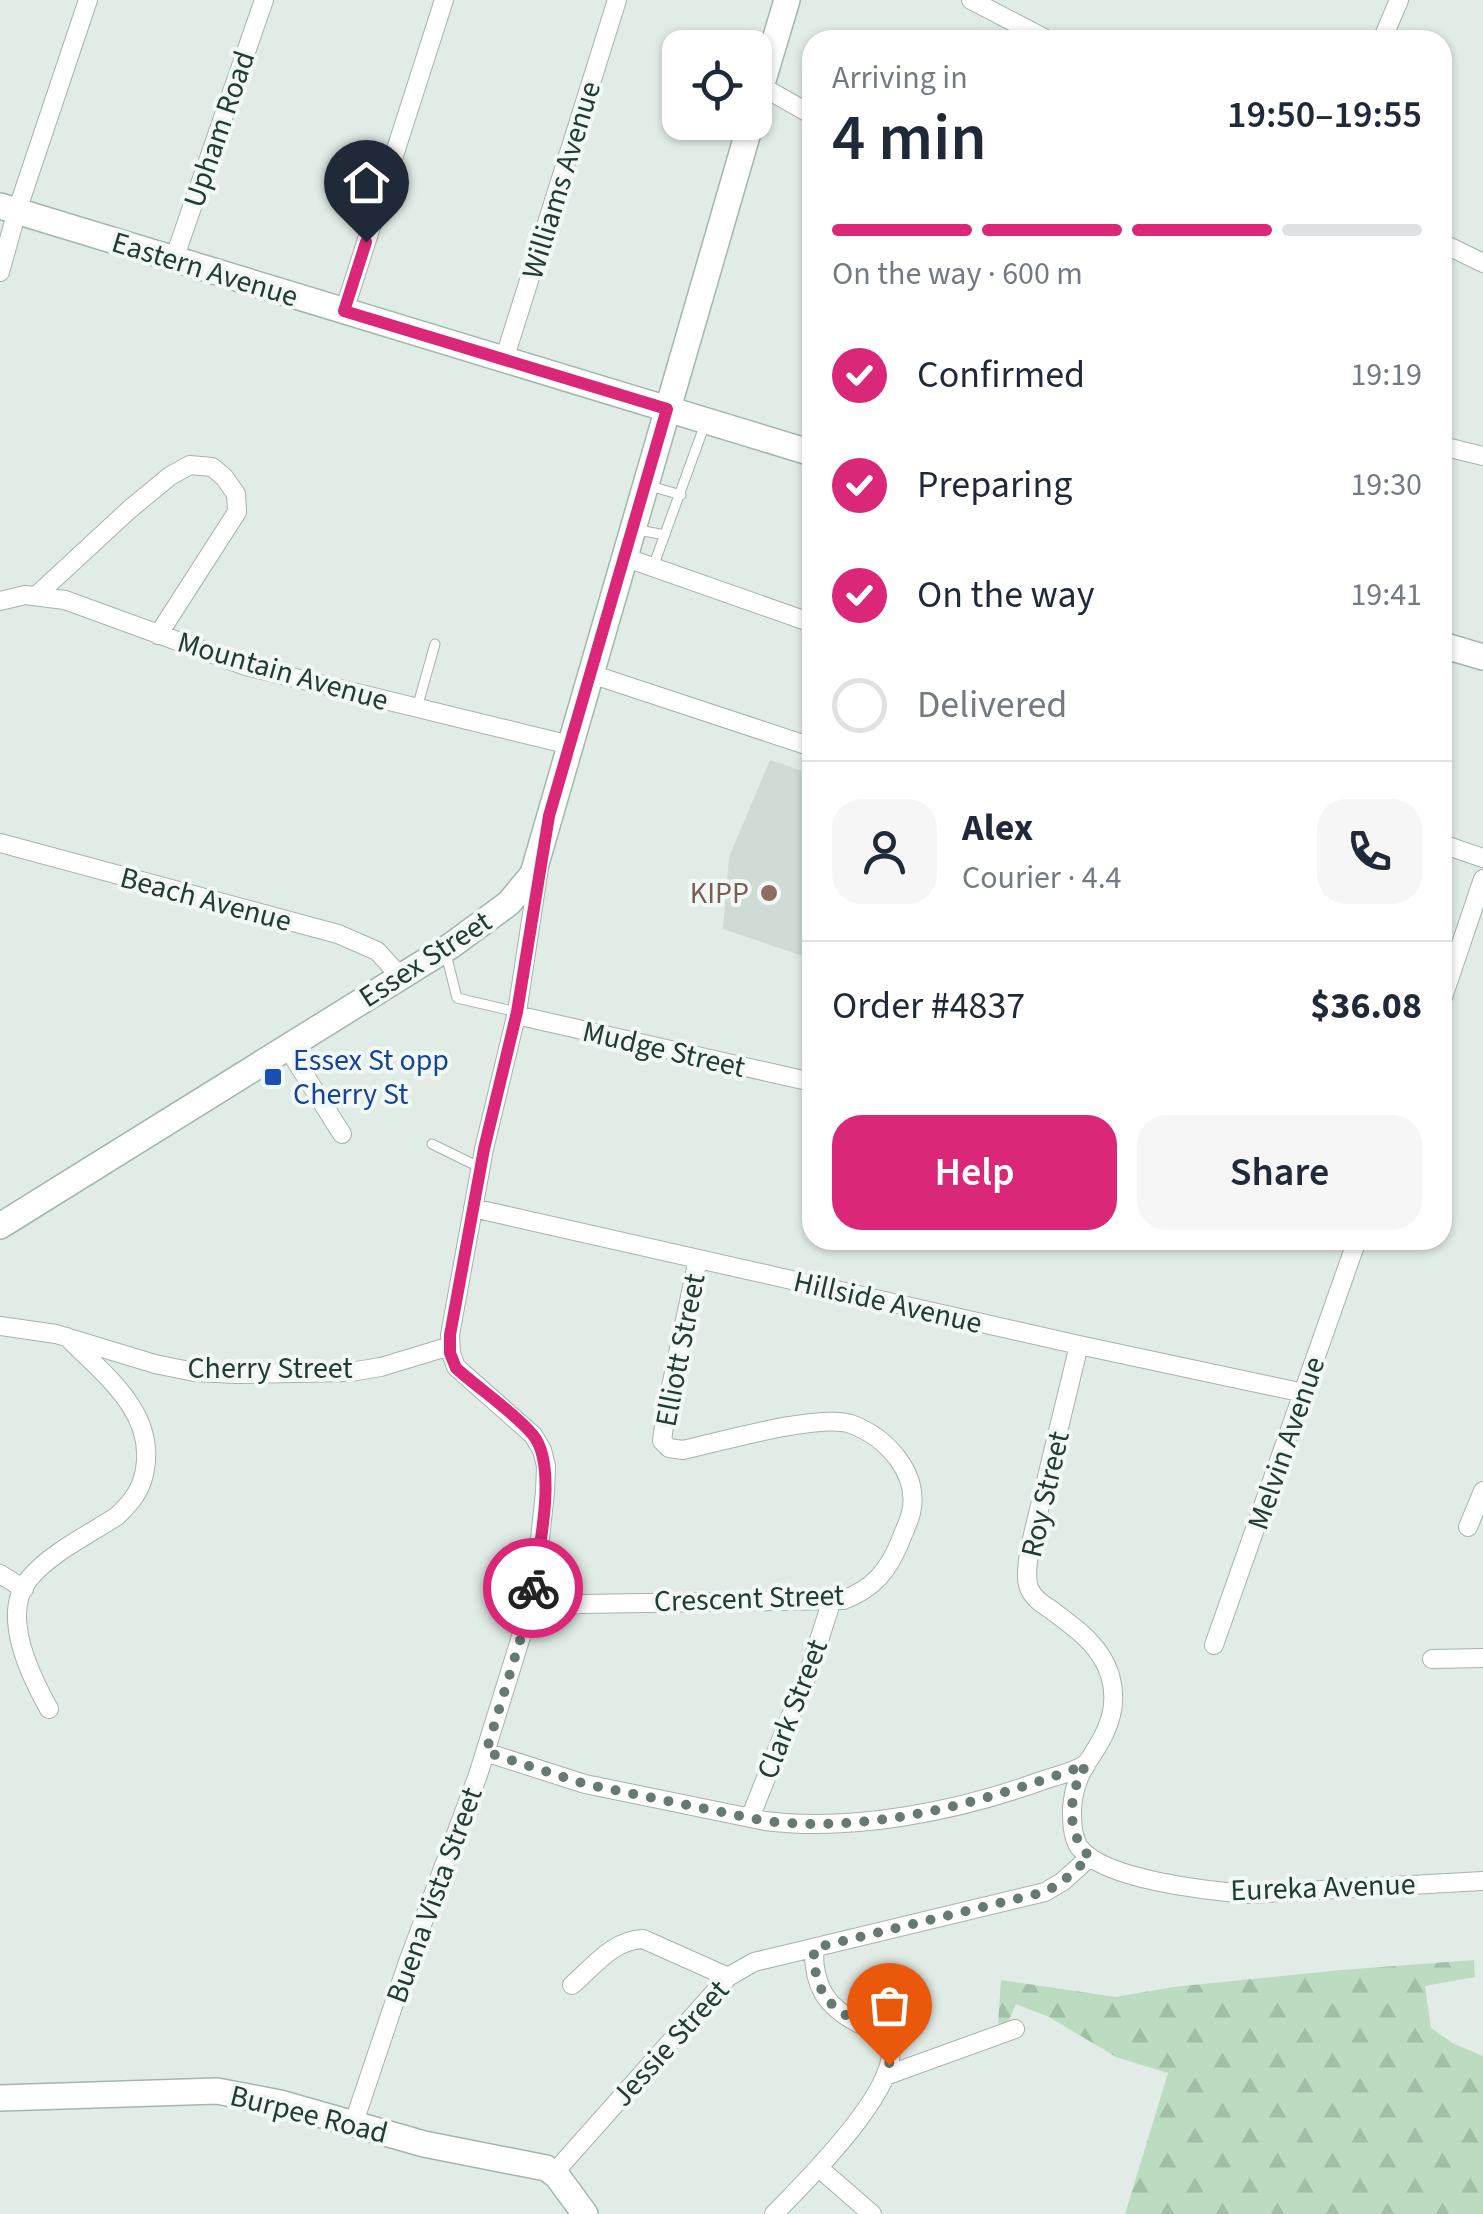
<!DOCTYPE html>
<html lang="en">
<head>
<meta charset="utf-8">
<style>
	:root { --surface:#fff; --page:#f6f6f7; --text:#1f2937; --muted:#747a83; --line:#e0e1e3; --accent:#db2777 }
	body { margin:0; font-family:"Source Sans 3",sans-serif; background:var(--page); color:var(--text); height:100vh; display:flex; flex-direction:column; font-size:38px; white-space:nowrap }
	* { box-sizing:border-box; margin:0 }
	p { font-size:32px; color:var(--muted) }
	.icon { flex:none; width:55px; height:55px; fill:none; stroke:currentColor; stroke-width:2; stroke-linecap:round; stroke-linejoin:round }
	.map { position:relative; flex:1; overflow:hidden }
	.drawer { position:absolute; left:802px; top:30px; width:650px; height:1220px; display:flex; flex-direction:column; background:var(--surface); border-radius:30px; box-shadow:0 2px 8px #0004 }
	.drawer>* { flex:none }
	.fabs { position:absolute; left:662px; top:30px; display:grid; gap:20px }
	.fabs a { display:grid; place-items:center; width:110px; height:110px; border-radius:20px; background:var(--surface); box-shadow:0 2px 8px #0004; font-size:50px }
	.pin { position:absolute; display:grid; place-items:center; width:85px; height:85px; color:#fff; margin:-102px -42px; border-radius:50% 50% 50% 0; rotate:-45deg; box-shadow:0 0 10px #0007 }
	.pin .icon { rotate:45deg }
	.courier { position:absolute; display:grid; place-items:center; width:100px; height:100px; margin:-50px; border:8px solid #db2777; border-radius:50%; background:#fff; color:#222; box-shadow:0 2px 12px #0007 }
	.head em { font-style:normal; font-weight:600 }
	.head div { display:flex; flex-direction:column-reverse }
	.head { display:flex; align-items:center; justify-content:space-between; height:170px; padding:0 30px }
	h1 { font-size:65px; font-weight:600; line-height:75px }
	.bar { display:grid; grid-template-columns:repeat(4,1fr); gap:15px 10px; align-content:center; height:120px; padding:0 30px }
	.bar i { height:12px; border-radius:8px; background:var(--line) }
	.bar .current { background:var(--accent) }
	.bar p { grid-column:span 4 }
	.line { display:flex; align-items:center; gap:25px; padding:0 30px; border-top:2px solid var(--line) }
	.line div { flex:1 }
	.round { display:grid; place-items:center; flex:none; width:105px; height:105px; border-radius:30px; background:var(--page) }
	ol { padding:0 30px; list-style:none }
	li { display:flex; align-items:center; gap:30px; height:110px }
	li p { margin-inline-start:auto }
	li .icon { padding:10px; border-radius:50%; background:var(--accent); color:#fff; stroke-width:4 }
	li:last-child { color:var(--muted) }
	li i { width:55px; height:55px; border:5px solid var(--line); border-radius:50% }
	.action { display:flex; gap:20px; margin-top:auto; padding:20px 30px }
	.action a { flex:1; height:115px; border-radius:30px; background:var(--accent); color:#fff; font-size:40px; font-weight:600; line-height:115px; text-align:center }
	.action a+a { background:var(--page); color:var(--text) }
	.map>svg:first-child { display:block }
</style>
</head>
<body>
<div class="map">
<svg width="1483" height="2214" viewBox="0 0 1483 2214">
	<defs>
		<pattern id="forest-firs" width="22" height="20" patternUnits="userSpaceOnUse" patternTransform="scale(2.5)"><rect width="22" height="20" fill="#bcdcc2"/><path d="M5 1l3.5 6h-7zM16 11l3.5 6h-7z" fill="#a1bea7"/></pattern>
	</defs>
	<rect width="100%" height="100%" fill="#e2ece7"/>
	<path fill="#d0dbd5" d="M770,760L812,774V959L723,929L729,857Z"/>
	<path fill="url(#forest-firs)" d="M1474,1960L1475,1977L1425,1986L1431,2028L1454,2044L1483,2056V2214H1125L1168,2073L1116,2057L1049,2017L1016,2004L1008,2022L998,2024L1001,1980L1116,1997L1173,1987L1341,1970Z"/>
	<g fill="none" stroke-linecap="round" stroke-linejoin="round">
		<defs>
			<path id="lane" d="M650,486L681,495
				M633,529L665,535
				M653,567L705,424
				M417,708L435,644
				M446,954L457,998L517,1012
				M432,1144L481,1168"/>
			<path id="street" d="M971,0L1048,40
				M1382,40L1399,0
				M761,86L812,115
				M1442,243L1483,263
				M174,259L264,0
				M0,272L17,211L88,0
				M344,311L444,0
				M504,360L617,0
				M1442,446L1483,456
				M624,557L812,623
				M37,595L130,509L170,476L190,465L212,467L224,477L236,494L237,512L158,635
				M0,601L25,595L65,600L246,666L570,745
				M591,674L812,747
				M0,843L338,934L377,951L400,976
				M1442,844L1483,858
				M1442,1000L1483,879
				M516,1015L812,1082
				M287,1047L342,1134
				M473,1208L1079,1345L1304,1393
				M0,1326L56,1334L155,1364L194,1372L238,1374L350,1372L381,1367L450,1346
				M1468,1527L1483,1491
				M0,1574L24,1589
				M529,1611L580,1604L843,1600C873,1589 888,1571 900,1542C903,1533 909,1522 911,1513C920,1473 886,1437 851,1424C820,1413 719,1442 683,1450L669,1448L662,1441L666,1410L698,1259
				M1214,1645L1357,1240
				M1432,1659L1483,1658
				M49,1709C30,1675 0,1614 29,1579C50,1553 90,1534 117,1516C132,1502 142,1489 145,1469C155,1411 103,1374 67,1337
				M485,1752L585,1784L765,1821C853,1832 958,1811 1041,1781C1054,1776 1072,1773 1084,1765C1089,1762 1093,1753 1097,1747C1111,1725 1118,1702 1110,1675C1100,1644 1075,1628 1050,1609C1042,1604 1033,1598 1029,1588C1025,1577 1028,1563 1029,1551L1079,1345
				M1086,1765C1077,1778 1073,1793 1072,1809C1072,1821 1072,1836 1079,1847C1103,1880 1210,1891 1249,1894L1483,1881
				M750,1818L811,1665L832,1600
				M572,1985C594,1966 613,1940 643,1939L728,1977
				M885,2076L1015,2029
				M353,2125L408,1962L478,1775L529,1611L538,1557L545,1492L546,1466L542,1450L533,1435L456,1367L451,1353L450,1335L484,1149L517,1012L539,868
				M819,2168L872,2214
				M554,2173L728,1977L754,1962L771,1958L1045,1892L1062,1882L1090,1857
				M774,2214C798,2189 918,2073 885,2038C879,2031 866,2027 858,2023C825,2006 813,1985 814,1948"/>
			<path id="secondary" d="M755,107L787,0
				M0,206L812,453
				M1442,645L1483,657
				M0,1226L452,945L509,903L533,874L751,122
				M0,2098L217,2091L280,2103L424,2144L546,2168L557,2176L585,2214"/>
		</defs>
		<use href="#lane" stroke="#a5b4ad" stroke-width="11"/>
		<use href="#street" stroke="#a5b4ad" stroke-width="20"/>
		<use href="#secondary" stroke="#a1b7ad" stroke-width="28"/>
		<use href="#lane" stroke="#fff" stroke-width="9"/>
		<use href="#street" stroke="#fff" stroke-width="18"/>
		<use href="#secondary" stroke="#fff" stroke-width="25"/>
	</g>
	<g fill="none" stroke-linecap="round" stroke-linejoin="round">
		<path stroke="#667a72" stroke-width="10" stroke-dasharray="0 18" d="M533,1588L529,1611L486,1752L585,1784L765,1821C875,1834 983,1802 1086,1765C1068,1793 1065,1833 1090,1857L1062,1882L1045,1892L814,1948C811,2030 884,2016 890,2049C891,2054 890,2059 889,2065"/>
		<path stroke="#db2777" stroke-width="12" d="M366,242L344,311L667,409L549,816L517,1012L484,1149L450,1335V1353L456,1368C479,1389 514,1412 533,1435C558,1465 539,1550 533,1588"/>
	</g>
	<circle fill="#8d6e63" stroke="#f2f8f5" stroke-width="4" cx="769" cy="893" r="10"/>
	<rect fill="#1a4fb4" stroke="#f2f8f5" stroke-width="4" x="263" y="1067" width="20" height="20" rx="5"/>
	<g text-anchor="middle" stroke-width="8" stroke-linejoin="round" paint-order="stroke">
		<g font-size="30" fill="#233c33" stroke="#f2f8f5">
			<text transform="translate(219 129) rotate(-71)" y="10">Upham Road</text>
			<text transform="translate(561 180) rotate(-73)" y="10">Williams Avenue</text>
			<text transform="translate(205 269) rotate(17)" y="10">Eastern Avenue</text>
			<text transform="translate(283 671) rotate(16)" y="10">Mountain Avenue</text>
			<text transform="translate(206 899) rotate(15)" y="10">Beach Avenue</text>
			<text transform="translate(425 959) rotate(-33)" y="10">Essex Street</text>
			<text transform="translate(664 1049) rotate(13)" y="10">Mudge Street</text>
			<text transform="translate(888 1302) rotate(13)" y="10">Hillside Avenue</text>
			<text transform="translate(680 1350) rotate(-79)" y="10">Elliott Street</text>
			<text x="270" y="1378">Cherry Street</text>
			<text transform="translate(1286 1443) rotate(-71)" y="10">Melvin Avenue</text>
			<text transform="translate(1045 1494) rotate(-77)" y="10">Roy Street</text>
			<text transform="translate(749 1598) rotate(-2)" y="10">Crescent Street</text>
			<text transform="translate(792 1709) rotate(-69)" y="10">Clark Street</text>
			<text transform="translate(1323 1887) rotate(-2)" y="10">Eureka Avenue</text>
			<text transform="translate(434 1895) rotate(-70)" y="10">Buena Vista Street</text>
			<text transform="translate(670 2043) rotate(-48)" y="10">Jessie Street</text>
			<text transform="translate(309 2114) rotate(14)" y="10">Burpee Road</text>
		</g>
		<g font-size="30" fill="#785e54" stroke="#f2f8f5" text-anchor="end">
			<text x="749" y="903">KIPP</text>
		</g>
		<g font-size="30" fill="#164399" stroke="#f2f8f5" text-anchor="start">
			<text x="293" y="1070">Essex St opp<tspan x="293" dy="34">Cherry St</tspan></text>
		</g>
	</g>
</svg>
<div class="fabs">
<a><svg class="icon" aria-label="locate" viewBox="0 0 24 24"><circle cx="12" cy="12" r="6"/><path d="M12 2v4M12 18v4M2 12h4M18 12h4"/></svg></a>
</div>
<div class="pin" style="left:889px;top:2065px;background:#ea580c"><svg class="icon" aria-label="bag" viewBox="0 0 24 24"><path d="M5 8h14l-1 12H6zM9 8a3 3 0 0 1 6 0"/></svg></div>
<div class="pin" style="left:366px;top:242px;background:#1f2937"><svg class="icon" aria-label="home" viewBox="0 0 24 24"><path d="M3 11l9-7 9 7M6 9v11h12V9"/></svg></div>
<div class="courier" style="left:533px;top:1588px"><svg class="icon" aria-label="bike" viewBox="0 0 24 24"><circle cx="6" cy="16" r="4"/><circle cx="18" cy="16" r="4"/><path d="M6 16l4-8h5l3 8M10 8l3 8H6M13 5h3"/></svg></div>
<section class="drawer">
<div class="head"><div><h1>4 min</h1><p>Arriving in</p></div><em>19:50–19:55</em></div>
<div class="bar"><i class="current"></i><i class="current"></i><i class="current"></i><i></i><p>On the way · 600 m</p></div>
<ol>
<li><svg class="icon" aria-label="check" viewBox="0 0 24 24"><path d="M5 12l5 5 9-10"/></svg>Confirmed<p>19:19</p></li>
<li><svg class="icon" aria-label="check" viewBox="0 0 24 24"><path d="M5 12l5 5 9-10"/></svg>Preparing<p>19:30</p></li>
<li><svg class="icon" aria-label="check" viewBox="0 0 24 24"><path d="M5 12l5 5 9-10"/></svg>On the way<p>19:41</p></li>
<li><i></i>Delivered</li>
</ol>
<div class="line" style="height:180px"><a class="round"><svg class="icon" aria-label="person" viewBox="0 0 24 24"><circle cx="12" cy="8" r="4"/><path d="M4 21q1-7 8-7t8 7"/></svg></a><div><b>Alex</b><p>Courier · 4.4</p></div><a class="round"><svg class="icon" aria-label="phone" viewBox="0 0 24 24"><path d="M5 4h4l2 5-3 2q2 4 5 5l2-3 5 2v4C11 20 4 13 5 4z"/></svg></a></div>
<div class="line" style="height:130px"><div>Order #4837</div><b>$36.08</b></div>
<div class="action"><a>Help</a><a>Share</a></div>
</section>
</div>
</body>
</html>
